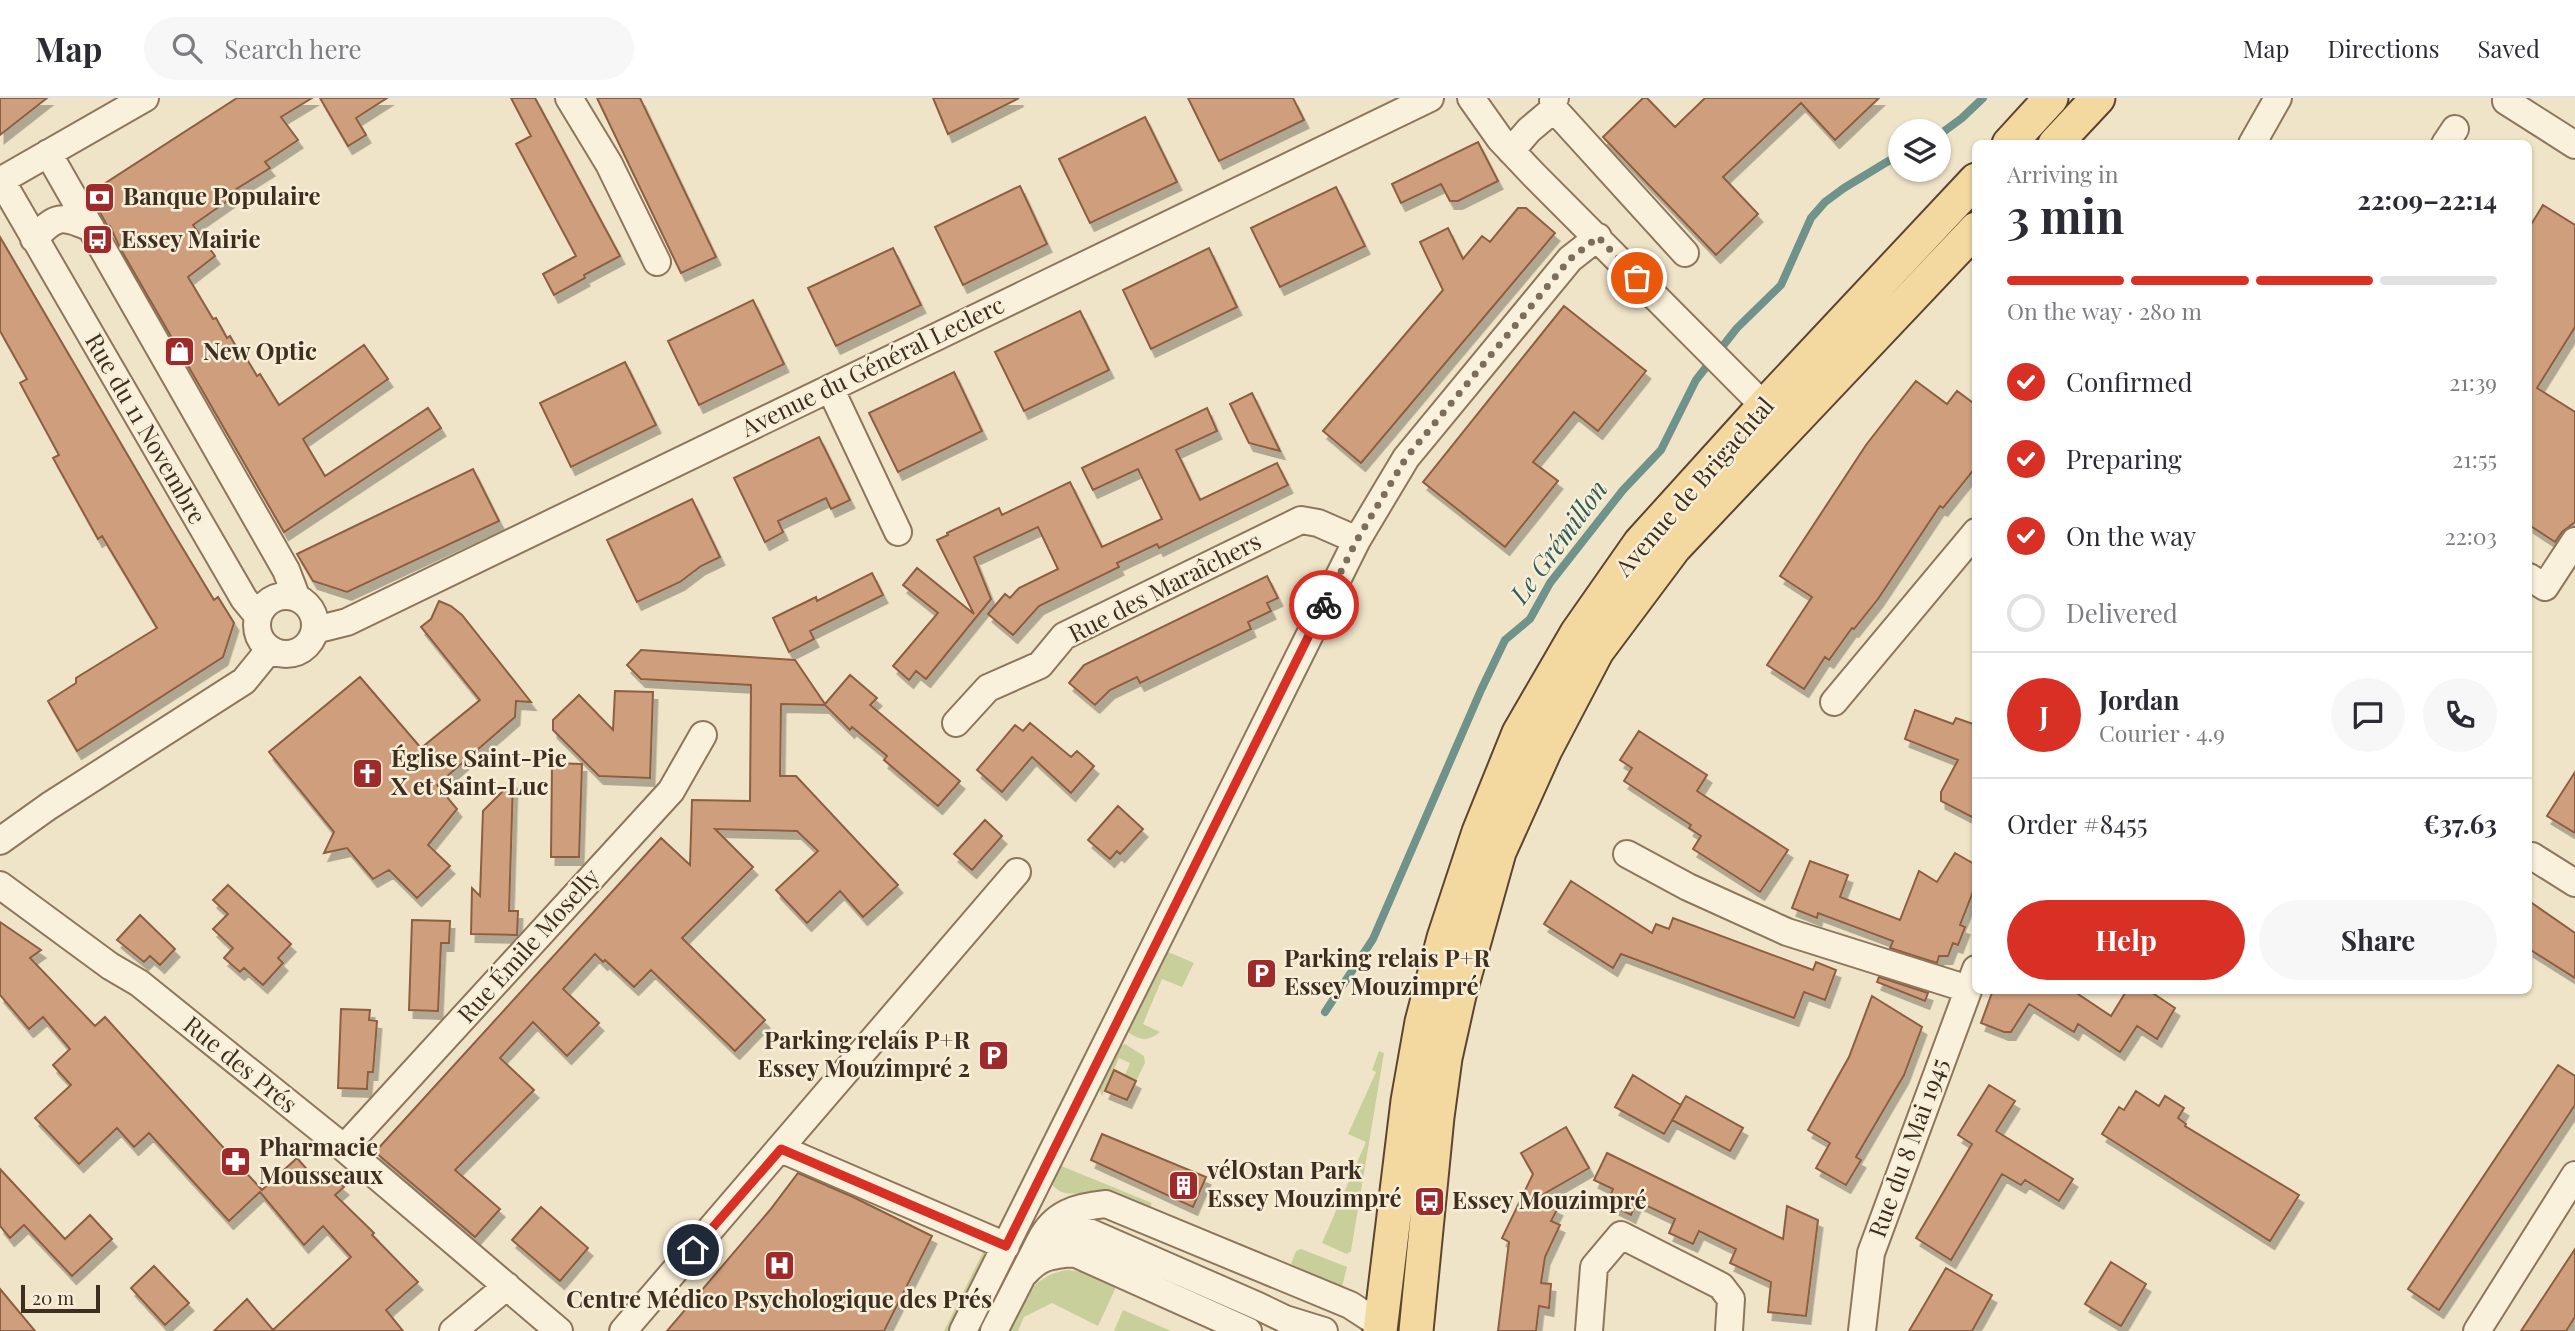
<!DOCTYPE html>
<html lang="en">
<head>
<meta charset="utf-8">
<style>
	:root { --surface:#fff; --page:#f7f7f7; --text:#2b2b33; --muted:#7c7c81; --line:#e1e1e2; --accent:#d93025 }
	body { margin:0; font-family:"Playfair Display",serif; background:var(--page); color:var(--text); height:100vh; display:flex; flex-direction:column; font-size:26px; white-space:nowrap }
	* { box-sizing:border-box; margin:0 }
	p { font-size:23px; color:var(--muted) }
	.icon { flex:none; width:38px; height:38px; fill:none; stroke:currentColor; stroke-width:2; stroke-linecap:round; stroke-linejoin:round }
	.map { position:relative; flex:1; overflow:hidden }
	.panel { position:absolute; left:1972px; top:42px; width:560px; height:854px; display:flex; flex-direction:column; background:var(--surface); border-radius:10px; box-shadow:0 2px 5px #0004 }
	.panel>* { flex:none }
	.tools { position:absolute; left:1888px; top:21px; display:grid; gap:14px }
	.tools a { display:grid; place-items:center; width:63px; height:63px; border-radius:50%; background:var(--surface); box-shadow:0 2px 5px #0004; font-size:35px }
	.scale { position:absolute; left:21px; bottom:18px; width:79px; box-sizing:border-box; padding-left:7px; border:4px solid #3d2e20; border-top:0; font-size:19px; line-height:24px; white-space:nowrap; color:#3d2e20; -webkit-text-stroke:5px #f7eed8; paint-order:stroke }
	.pin { position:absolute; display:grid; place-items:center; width:60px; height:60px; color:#fff; margin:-30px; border:4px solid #fff; border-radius:50%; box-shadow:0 2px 7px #0007 }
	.courier { position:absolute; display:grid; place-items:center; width:70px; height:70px; margin:-35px; border:5px solid #d93025; border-radius:50%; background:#fff; color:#222; box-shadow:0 2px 9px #0007 }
	.headline em { font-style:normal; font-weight:700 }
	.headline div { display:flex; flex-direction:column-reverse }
	.headline { display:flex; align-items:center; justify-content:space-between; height:119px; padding:0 35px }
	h1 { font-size:46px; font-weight:700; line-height:52px }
	.bar { display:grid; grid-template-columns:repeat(4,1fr); gap:10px 7px; align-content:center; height:84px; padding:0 35px }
	.bar i { height:9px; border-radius:5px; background:var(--line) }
	.bar .active { background:var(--accent) }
	.bar p { grid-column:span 4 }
	.line { display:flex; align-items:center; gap:18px; padding:0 35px; border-top:2px solid var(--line) }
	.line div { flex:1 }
	.round { display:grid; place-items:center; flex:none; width:74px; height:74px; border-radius:37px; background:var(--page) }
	ol { padding:0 35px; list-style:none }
	li { display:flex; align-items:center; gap:21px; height:77px }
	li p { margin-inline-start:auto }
	li .icon { padding:7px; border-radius:50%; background:var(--accent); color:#fff; stroke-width:4 }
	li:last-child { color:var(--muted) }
	li i { width:38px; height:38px; border:4px solid var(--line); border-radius:50% }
	.primary-button { display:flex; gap:14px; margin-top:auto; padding:14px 35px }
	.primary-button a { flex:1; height:80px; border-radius:42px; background:var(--accent); color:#fff; font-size:28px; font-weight:700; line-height:80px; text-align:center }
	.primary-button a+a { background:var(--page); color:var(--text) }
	header { display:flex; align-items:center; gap:42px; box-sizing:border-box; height:98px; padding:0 35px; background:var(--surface); border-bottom:2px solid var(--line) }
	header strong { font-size:33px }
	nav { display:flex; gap:38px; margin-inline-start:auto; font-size:24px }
	.search { width:490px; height:63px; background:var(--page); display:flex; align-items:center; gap:18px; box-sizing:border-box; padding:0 24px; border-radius:38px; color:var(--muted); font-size:26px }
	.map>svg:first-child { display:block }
</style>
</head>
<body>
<header>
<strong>Map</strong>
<div class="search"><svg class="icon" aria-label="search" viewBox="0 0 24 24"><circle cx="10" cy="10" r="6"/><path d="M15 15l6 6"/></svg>Search here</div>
<nav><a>Map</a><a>Directions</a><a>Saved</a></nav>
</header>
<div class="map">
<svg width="2575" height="1233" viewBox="0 0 2575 1233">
	<defs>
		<filter id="shadow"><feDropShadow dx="4.5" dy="8" stdDeviation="0" flood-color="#0004"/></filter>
	</defs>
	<rect width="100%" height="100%" fill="#f0e4c8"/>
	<path fill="#c9cf9b" d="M1166,853L1194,865L1182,889L1162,881L1143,926L1160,934C1149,943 1141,943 1129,935L1128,931Z
		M1125,946L1144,958L1145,965L1136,983L1125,977L1130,965L1119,960L1102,998L1098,988L1119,949Z
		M1379,953L1384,955L1351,1153L1347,1156L1322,1145L1366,1044L1348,1036L1376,974L1372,972Z
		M1059,1067L1152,1105L1148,1116C1137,1109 1126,1099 1114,1095C1095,1089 1064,1106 1051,1085Z
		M1301,1151L1347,1169L1342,1189L1291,1166L1296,1153Z
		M983,1154L987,1156L948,1233H944Z
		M1068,1172L1081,1174L1116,1189L1098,1228L1052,1205L1024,1219L1018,1233H1002C1019,1206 1033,1176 1068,1172Z
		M1123,1212L1171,1233H1114Z"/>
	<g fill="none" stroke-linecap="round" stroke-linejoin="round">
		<path stroke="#6f938a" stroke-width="8" d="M1939,37L1962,20L1983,0
			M1325,914L1373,841L1481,592L1505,542L1530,521L1550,485L1623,392L1661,352L1696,282L1737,230L1781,187L1811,120L1825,104L1844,90L1900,56"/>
	</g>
	<path fill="#cf9f7d" stroke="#8d5f41" stroke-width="2" filter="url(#shadow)" d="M0,0H47L0,37Z
		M237,0H312L281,19L298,42L265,64L270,70L230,95L233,99L193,127L215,158L188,179L213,221L216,220L227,240L230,238L242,259L245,258L257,278L260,276L279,307L364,247L388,281L303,341L325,378L428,310L441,330L284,434L120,150L110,128L108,129L97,109L104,86Z
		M320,0H387L356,20L366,37L348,48Z
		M511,0H535L620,158L584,177L585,180L554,197L543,176L576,158L516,46L531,38Z
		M597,0H640L716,159L681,175Z
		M933,0H1019L948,36Z
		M1188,0H1293L1304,22L1219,63Z
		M1643,0H1647L1675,29L1705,0H1879L1835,42L1801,5L1723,79L1758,116L1716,157L1603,39Z
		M1145,19L1177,84L1090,125L1059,61Z
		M1478,44L1498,83L1458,103H1450L1441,86L1401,105L1392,86Z
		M1020,88L1047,146L963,187L935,129Z
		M1336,89L1365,148L1280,189L1251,130Z
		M2543,107L2575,127V229L2537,290L2575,314V424L2562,434L2555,444L2529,427V130Z
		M1518,110H1526L1555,135L1361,365L1323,333L1443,192L1420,144L1448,130L1463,161L1482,138L1490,144Z
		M0,139L168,426L214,502L218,499L234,525L223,559L77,653L48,603L76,585V580L157,530L102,438L98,441L53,360L59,357L20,285L27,281L0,233Z
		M893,150L921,207L836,248L808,190Z
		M1209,150L1237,209L1151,251L1123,192Z
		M753,202L784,266L699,307L668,243Z
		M1564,208L1646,273L1598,333L1574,314L1533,364L1558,383L1505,449L1423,384Z
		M1080,213L1109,272L1024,313L995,254Z
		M625,264L656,327L571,369L540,305Z
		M954,274L982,333L898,374L869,315Z
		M1916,283L1947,306L1957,293L1976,307V369L1943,410L1940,408L1878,501L1854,531L1852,530L1829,562L1825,559L1804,591L1767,567L1812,499L1780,478L1866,347Z
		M1252,295L1280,353L1249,345L1230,306Z
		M1207,310L1217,333L1176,352L1200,402L1277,365L1288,387L1159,450L1157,446L1117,465L1119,469L1039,508L1013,537L988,516L1005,496L1010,500L1019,490L1058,471L1038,429L974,459L991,501L926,581L916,573L909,582L893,568L938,515L903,487L917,470L974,516L937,442L948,437L947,435L999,410L1002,417L1070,384L1102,449L1162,421L1138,371L1093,392L1082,370Z
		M819,339L850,402L831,411L826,400L778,423L783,434L765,444L734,380Z
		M473,371L499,423L347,494L313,483L297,456Z
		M692,401L720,459L701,468L680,484L637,504L607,442Z
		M872,475L883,497L810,533L814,541L789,554L773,520L816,499L817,503Z
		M1267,478L1278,500L1267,505L1271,513L1248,524L1251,531L1140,585L1137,579L1110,592L1095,607L1069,585L1084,567Z
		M439,503L451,508L462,517L531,604L516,603L515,619L437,687L457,711L428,747L450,768L417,800L389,772L373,781L347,750L324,755L334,734L269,654L360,579L421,650L480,602L421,529L431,521Z
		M641,552L795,562L825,606L850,577L877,600L870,607L960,683L938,708L884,662L887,658L852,629L850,632L825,607L781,606L780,678H796L898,787L863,819L840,793L807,825L776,792L818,753L797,733L715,731L753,769L682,840L765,922L735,953L651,872L634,889L605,862L603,864L595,856L563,891L599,925L567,958L533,924L500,960L534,992L455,1072L500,1111L475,1139L375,1054L661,740L690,767L692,702L750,703L751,587L641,581L627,567Z
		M615,593L653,594L650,680L599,678L553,632V622L579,597L613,632Z
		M1915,612L1953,626L1956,620L1976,627V721L1941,703V694L1958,662L1905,641Z
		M1030,625L1071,659L1077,653L1094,668L1071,695L1032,659L1002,694L977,672L1015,627L1023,633Z
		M1639,633L1707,677L1697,693L1788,752L1760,794L1693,751L1701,738L1689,730L1691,727L1624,683L1632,670L1620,662Z
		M552,665L582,666L579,759H551Z
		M2575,674V735L2547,718Z
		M513,683L509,813H518L517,837L471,836L472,790L480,798L483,713Z
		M1118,708L1143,731L1120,756L1117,753L1110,761L1088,742Z
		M985,722L1002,738L972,772L954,756Z
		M1955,755L1976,767V786L1960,827L1965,829L1958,847L1953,845L1948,858H1939L1937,865L1890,850L1893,843L1818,815L1817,820L1792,810L1810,763L1848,777L1840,799L1900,822L1919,773L1937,784Z
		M1571,783L1652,835L1656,826L1669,831L1673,820L1813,872L1816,864L1836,872L1825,902L1804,894L1794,920L1621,856L1613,870L1544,826Z
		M228,787L291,846L278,860L283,865L263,887L244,870L240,874L224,860L233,850L213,831L228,816L213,802Z
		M2529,803L2575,835V880L2529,851Z
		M140,817L175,851L160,867L150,858L144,864L117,842Z
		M412,822L450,823L449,845H441L438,913L409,912Z
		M0,824L41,852L30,860L95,928L105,919L262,1092L297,1060L319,1085L328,1076L344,1089L335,1097L374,1135L372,1137L418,1184L386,1212L403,1233H214L247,1201L273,1232L351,1159L323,1128L304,1147L260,1094L229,1123L149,1035L134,1049L117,1030L79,1066L35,1020L71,987L53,967L70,951L43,919L29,931L0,897Z
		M1879,879L1928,895L1925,903L1877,884Z
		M1993,892H2072L2111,918L2127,892H2148L2175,910L2157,941L2137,928L2120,954L2078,926L2074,934L2029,906L2011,934H2004L1981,925Z
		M1872,898L1922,929L1904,977L1856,1059L1861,1062L1846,1087L1816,1070L1830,1045L1808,1032L1849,959Z
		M341,911L370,912L369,922L377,923L373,974H368L367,991L338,990Z
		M2558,967L2575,978V1007L2439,1212L2408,1191Z
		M1114,972L1136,983L1127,1002L1105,993Z
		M1633,977L1681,1007L1664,1036L1615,1009Z
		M1989,987L2015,1003L1996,1033L2073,1081L2059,1103L2025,1082L2021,1087L2002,1076L1951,1162L1916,1140L1972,1046L1958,1037Z
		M2136,993L2159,1008L2165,998L2184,1010L2178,1020L2186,1026L2185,1028L2299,1097L2270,1143L2102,1036L2119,1009L2124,1012Z
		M1686,998L1743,1030L1730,1053L1672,1022Z
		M1566,1029L1589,1070L1537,1100L1558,1110L1551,1123L1560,1127L1545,1159L1541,1185L1551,1186L1549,1210L1539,1208L1536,1233H1498L1509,1144L1502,1140L1533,1076L1521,1055Z
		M1102,1036L1206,1079L1193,1109L1091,1062Z
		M1607,1055L1783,1141L1787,1108L1818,1122L1806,1218L1768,1214L1771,1184L1730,1165L1736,1151L1699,1133L1693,1146L1669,1135L1675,1121L1637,1103L1631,1117L1607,1105L1613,1091L1594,1082Z
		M0,1071L65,1141L90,1117L112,1141L72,1178L24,1127L10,1140L0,1128Z
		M798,1075L853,1099L932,1138L884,1233H667L770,1112Z
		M541,1109L588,1150L560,1183L512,1142Z
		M2575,1151V1219L2566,1233H2521Z
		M2111,1164L2146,1186L2121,1228L2085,1206Z
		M154,1168L189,1205L165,1227L131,1190Z
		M1946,1170L1992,1197L1972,1233H1909Z
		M0,1191L35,1233H0Z"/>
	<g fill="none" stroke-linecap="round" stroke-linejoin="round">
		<defs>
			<path id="minor" d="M569,0L609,66L657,164
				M1471,0L1500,41L1533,76L1776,320
				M2508,0L2506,3L2575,47
				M1554,11L1685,155
				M2252,46L2278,0
				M2445,46L2455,31
				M1511,53L1529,32L1554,11L1553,3L1555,0
				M48,55L286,472L296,498
				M1,82L244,501L258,518
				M0,83L145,0
				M34,141C56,117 61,117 91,130
				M830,290L898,434
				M2529,479L2545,489L2575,443
				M257 527a29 29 0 1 1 58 0a29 29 0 1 1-58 0Z
				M315,532L347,524L1430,0
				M1834,604L1976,434
				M956,625L988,590L1040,567L1064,538L1301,422L1318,425L1357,442
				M0,743L49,708L244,583L270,551
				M1627,756L1688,789L1787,834L1968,891
				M2532,758L2575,785
				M0,787L110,868L139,885L344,1050L559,1233
				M344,1050L671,693L703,637
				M781,1051L1006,1148
				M1040,1143C1054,1115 1076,1109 1106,1106L1350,1207L1381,1227L1383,1233
				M1025,1175C1040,1158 1052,1157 1074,1155L1248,1233
				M1285,1221L1324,1233
				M453,1233L507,1188
				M623,1233L1017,774
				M963,1233L1357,442L1406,360L1570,161L1598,139
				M994,1233L1040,1143L1062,1131H1082L1258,1208L1285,1221L1296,1233
				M1589,1233L1594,1169L1621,1137L1721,1188L1731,1201L1729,1233
				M1862,1233L1871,1155L1976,871
				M2477,1233L2575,1077"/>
			<path id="major" d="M2009,46L2051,0
				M2055,46L2098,0
				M1380,1233L1408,1003L1422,924L1444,840L1479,734L1519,635L1577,535L1640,445L1764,308L1976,82
				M1416,1233L1437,1019L1445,960L1459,897L1499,754L1545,652L1597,553L1674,450L1976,131"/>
		</defs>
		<use href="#minor" stroke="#8d765c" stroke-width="30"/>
		<use href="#major" stroke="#5b4430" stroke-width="37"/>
		<use href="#minor" stroke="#faf1dc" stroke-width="26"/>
		<use href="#major" stroke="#f3d9a0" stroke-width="33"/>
	</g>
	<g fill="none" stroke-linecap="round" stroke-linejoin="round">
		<path stroke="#7c6e5b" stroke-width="7" stroke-dasharray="0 12.6" d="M1324,507L1357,442L1406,360L1570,161L1598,139L1637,180"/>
		<path stroke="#d93025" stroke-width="9" d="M693,1152L781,1051L1006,1148L1324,507"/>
	</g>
	<defs>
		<symbol id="bank-square" viewBox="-11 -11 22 22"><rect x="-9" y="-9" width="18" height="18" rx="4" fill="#9e2a2b" stroke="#f7eed8"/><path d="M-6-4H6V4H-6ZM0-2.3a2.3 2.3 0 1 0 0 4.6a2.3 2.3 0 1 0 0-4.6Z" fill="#fff"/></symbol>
		<symbol id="bus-square" viewBox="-11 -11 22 22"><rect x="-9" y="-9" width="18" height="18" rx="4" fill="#9e2a2b" stroke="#f7eed8"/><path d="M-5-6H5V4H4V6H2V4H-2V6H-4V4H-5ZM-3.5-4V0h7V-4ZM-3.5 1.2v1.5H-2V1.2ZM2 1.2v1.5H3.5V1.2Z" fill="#fff"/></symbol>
		<symbol id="shop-square" viewBox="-11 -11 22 22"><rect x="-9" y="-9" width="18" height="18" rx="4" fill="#9e2a2b" stroke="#f7eed8"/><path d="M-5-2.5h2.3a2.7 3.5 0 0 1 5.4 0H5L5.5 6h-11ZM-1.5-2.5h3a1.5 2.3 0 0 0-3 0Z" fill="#fff"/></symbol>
		<symbol id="church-square" viewBox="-11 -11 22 22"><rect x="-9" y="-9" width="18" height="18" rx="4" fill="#9e2a2b" stroke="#f7eed8"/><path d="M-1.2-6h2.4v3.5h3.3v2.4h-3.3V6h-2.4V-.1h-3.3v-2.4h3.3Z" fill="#fff"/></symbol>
		<symbol id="parking-square" viewBox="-11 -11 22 22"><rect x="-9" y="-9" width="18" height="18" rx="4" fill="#9e2a2b" stroke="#f7eed8"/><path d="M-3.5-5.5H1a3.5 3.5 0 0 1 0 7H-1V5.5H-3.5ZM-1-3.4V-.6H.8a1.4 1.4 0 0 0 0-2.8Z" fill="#fff"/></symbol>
		<symbol id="pharmacy-square" viewBox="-11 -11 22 22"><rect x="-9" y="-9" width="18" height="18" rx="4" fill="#9e2a2b" stroke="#f7eed8"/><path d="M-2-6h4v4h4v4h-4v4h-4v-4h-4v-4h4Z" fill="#fff"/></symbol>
		<symbol id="building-square" viewBox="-11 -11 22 22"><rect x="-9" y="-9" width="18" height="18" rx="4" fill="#9e2a2b" stroke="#f7eed8"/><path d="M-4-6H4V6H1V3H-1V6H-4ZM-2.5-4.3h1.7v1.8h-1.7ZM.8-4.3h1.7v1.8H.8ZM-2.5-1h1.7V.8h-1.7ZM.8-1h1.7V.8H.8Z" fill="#fff"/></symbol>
		<symbol id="hospital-square" viewBox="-11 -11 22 22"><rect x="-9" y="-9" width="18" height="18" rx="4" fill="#9e2a2b" stroke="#f7eed8"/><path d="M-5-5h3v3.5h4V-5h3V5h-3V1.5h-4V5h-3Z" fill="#fff"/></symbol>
	</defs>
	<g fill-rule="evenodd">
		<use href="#bank-square" x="82" y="82" width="35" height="35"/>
		<use href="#bus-square" x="80" y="124" width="35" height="35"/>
		<use href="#shop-square" x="162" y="236" width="35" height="35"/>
		<use href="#church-square" x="350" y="658" width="35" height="35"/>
		<use href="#parking-square" x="1244" y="858" width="35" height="35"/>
		<use href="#parking-square" x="976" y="940" width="35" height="35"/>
		<use href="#pharmacy-square" x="218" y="1046" width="35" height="35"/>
		<use href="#building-square" x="1166" y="1070" width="35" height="35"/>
		<use href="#bus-square" x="1412" y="1086" width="35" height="35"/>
		<use href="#hospital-square" x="762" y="1150" width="35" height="35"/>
	</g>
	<g text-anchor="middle" stroke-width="5" stroke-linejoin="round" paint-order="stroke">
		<g font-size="24" font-weight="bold" fill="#3d2e20" stroke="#f7eed8" text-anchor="start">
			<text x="123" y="107">Banque Populaire</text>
			<text x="121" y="150">Essey Mairie</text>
			<text x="203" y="262">New Optic</text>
			<text x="391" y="669">Église Saint-Pie<tspan x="391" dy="28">X et Saint-Luc</tspan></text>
			<text x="1284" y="869">Parking relais P+R<tspan x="1284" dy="28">Essey Mouzimpré</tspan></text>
			<text x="970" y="951" text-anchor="end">Parking relais P+R<tspan x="970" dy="28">Essey Mouzimpré 2</tspan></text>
			<text x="259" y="1058">Pharmacie<tspan x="259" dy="28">Mousseaux</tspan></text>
			<text x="1207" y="1081">vélOstan Park<tspan x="1207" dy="28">Essey Mouzimpré</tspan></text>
			<text x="1452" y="1111">Essey Mouzimpré</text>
			<text x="779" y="1210" text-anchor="middle">Centre Médico Psychologique des Prés</text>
		</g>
		<g font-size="24" fill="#3d2e20" stroke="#f7eed8">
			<text transform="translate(873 269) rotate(-26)" y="8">Avenue du Général Leclerc</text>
			<text transform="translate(145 331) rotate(60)" y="8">Rue du 11 Novembre</text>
			<text transform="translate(1695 389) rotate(-49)" y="8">Avenue de Brigachtal</text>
			<text transform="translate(1165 490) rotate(-27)" y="8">Rue des Maraîchers</text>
			<text transform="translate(529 848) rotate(-48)" y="8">Rue Émile Moselly</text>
			<text transform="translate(240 967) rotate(39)" y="8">Rue des Prés</text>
			<text transform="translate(1909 1050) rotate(-70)" y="8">Rue du 8 Mai 1945</text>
		</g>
		<g font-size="26" font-style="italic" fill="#2f5d5a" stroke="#f7eed8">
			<text transform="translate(1559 444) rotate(-54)" y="9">Le Grémillon</text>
		</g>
	</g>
</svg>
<div class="tools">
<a><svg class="icon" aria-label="layers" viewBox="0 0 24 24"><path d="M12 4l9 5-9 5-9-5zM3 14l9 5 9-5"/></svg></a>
</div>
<div class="scale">20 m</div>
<div class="pin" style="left:1637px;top:180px;background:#ea580c"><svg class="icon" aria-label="bag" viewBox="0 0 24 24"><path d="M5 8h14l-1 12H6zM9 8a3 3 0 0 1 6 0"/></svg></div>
<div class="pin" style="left:693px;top:1152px;background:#1f2937"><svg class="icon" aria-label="home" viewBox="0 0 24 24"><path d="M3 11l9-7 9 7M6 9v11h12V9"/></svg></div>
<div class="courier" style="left:1324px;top:507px"><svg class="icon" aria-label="bike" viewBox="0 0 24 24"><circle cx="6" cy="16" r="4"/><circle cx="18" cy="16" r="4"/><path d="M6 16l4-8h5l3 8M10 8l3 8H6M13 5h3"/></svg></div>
<section class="panel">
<div class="headline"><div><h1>3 min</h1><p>Arriving in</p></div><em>22:09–22:14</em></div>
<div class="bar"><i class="active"></i><i class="active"></i><i class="active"></i><i></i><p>On the way · 280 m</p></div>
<ol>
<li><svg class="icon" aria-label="check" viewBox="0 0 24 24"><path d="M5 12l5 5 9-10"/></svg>Confirmed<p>21:39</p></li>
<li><svg class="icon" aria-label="check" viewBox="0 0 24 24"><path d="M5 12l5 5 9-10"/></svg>Preparing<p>21:55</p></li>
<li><svg class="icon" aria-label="check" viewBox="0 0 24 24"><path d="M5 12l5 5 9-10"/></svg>On the way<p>22:03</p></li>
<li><i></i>Delivered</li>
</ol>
<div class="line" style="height:126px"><b class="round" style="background:var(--accent);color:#fff">J</b><div><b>Jordan</b><p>Courier · 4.9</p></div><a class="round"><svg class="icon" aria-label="chat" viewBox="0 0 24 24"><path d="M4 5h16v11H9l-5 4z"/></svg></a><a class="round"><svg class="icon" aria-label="phone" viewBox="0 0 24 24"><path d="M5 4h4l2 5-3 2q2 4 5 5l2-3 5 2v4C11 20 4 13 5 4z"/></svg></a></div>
<div class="line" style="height:91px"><div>Order #8455</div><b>€37.63</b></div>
<div class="primary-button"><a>Help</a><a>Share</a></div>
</section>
</div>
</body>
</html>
